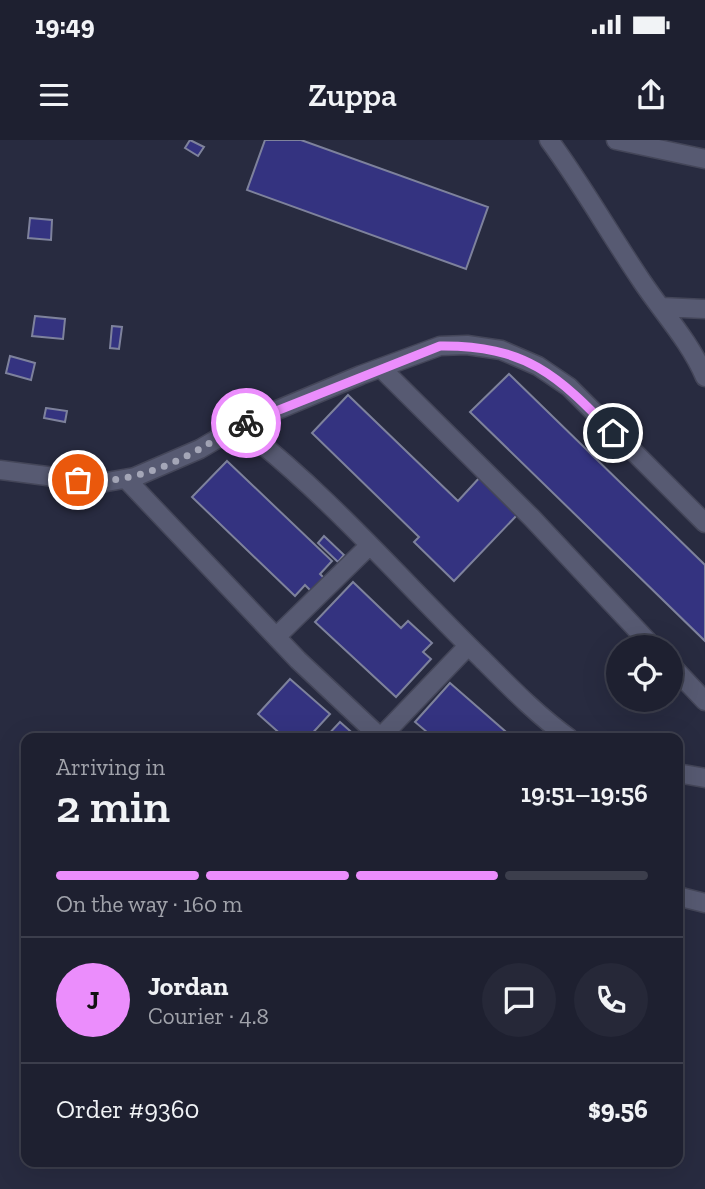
<!DOCTYPE html>
<html lang="en">
<head>
<meta charset="utf-8">
<style>
	:root { --surface:#1e2030; --page:#262838; --text:#f1f3f6; --muted:#a1a3ab; --line:#3c3e4c; --accent:#eb8dfc }
	body { margin:0; font-family:"Zilla Slab",serif; background:var(--page); color:var(--text); height:100vh; display:flex; flex-direction:column; font-size:26px; white-space:nowrap }
	* { box-sizing:border-box; margin:0 }
	p { font-size:23px; color:var(--muted) }
	.icon { flex:none; width:38px; height:38px; fill:none; stroke:currentColor; stroke-width:2; stroke-linecap:round; stroke-linejoin:round }
	.map { position:relative; flex:1; overflow:hidden }
	.details { position:absolute; left:21px; top:593px; width:662px; height:434px; display:flex; flex-direction:column; background:var(--surface); border-radius:14px; box-shadow:0 7px 28px #0002,0 0 0 2px var(--line) }
	.details>* { flex:none }
	.fabs { position:absolute; left:606px; top:495px; display:grid; gap:14px }
	.fabs a { display:grid; place-items:center; width:77px; height:77px; border-radius:50%; background:var(--surface); box-shadow:0 7px 28px #0002,0 0 0 2px var(--line); font-size:35px }
	.pin { position:absolute; display:grid; place-items:center; width:60px; height:60px; color:#fff; margin:-30px; border:4px solid #fff; border-radius:50%; box-shadow:0 2px 7px #0007 }
	.courier { position:absolute; display:grid; place-items:center; width:70px; height:70px; margin:-35px; border:5px solid #eb8dfc; border-radius:50%; background:#fff; color:#222; box-shadow:0 2px 9px #0007 }
	.summary em { font-style:normal; font-weight:600 }
	.summary div { display:flex; flex-direction:column-reverse }
	.summary { display:flex; align-items:center; justify-content:space-between; height:119px; padding:0 35px }
	h1 { font-size:46px; font-weight:600; line-height:52px }
	.bar { display:grid; grid-template-columns:repeat(4,1fr); gap:10px 7px; align-content:center; height:84px; padding:0 35px }
	.bar i { height:9px; border-radius:5px; background:var(--line) }
	.bar .current { background:var(--accent) }
	.bar p { grid-column:span 4 }
	.line { display:flex; align-items:center; gap:18px; padding:0 35px; border-top:2px solid var(--line) }
	.line div { flex:1 }
	.round { display:grid; place-items:center; flex:none; width:74px; height:74px; border-radius:37px; background:var(--page) }
	.status { display:flex; justify-content:space-between; align-items:center; height:49px; padding:0 35px; background:var(--surface); direction:ltr }
	.status svg { height:19px; fill:currentColor }
	header { display:flex; justify-content:space-between; align-items:center; height:91px; padding:0 35px; background:var(--surface); font-size:32px; font-weight:600 }
	.map>svg:first-child { display:block }
</style>
</head>
<body>
<div class="status"><b>19:49</b><svg viewBox="0 0 49 12"><path d="M0 12V9h3v3zM5 12V6h3v6zM10 12V3h3v9zM15 12V0h3v12zM26 1h20v11H26zM47 4h2v5h-2z"/></svg></div>
<header><svg class="icon" aria-label="menu" viewBox="0 0 24 24"><path d="M4 6h16M4 12h16M4 18h16"/></svg>Zuppa<svg class="icon" aria-label="share" viewBox="0 0 24 24"><path d="M12 15V3M7 8l5-5 5 5M5 13v7h14v-7"/></svg></header>
<div class="map">
<svg width="705" height="1049" viewBox="0 0 705 1049">
	<rect width="100%" height="100%" fill="#282b40"/>
	<path fill="#343380" stroke="#7e829c" stroke-width="2" d="M190,0L204,7L198,16L185,8Z
		M265,0H301L488,67L466,129L247,50Z
		M30,78L52,80L51,100L28,98Z
		M35,176L65,179L63,199L32,196Z
		M112,186L122,187L119,209L110,208Z
		M10,216L35,223L31,240L6,233Z
		M509,234L705,425V501L470,272Z
		M348,255L458,361L481,336L519,373L454,441L414,402L419,397L312,293Z
		M46,268L67,271L65,282L44,278Z
		M227,321L332,421L320,434L324,438L311,451L305,445L295,456L192,357Z
		M324,396L344,415L338,422L318,403Z
		M353,442L401,488L408,481L432,503L423,512L431,519L396,557L315,482Z
		M290,539L330,574L308,598H285L258,574Z
		M450,543L513,598H434L415,582Z
		M340,582L358,598H325Z"/>
	<g fill="none" stroke-linecap="round" stroke-linejoin="round">
		<defs>
			<path id="minor" d="M549,0C583,46 611,96 643,143C664,174 690,202 705,237
				M616,0L705,19
				M661,167L705,169
				M381,228L532,378L654,508
				M239,286C328,354 402,441 482,519C510,547 537,575 569,598
				M0,330L101,343L135,337L200,309L239,286L361,235L440,206L467,205L501,210L538,226L569,247L705,383
				M126,339L298,520L381,598
				M276,497L370,405
				M670,524L705,561
				M380,598L468,506
				M677,633L705,638
				M677,756L705,763"/>
		</defs>
		<use href="#minor" stroke="#444659" stroke-width="21"/>
		<use href="#minor" stroke="#575a72" stroke-width="18"/>
	</g>
	<g fill="none" stroke-linecap="round" stroke-linejoin="round">
		<path stroke="#a4a6b7" stroke-width="7" stroke-dasharray="0 12.6" d="M78,340C122,345 165,329 203,307C217,299 231,289 246,283"/>
		<path stroke="#eb8dfc" stroke-width="9" d="M246,283L440,206C525,205 558,235 613,293"/>
	</g>
</svg>
<div class="fabs">
<a><svg class="icon" aria-label="locate" viewBox="0 0 24 24"><circle cx="12" cy="12" r="6"/><path d="M12 2v4M12 18v4M2 12h4M18 12h4"/></svg></a>
</div>
<div class="pin" style="left:78px;top:340px;background:#ea580c"><svg class="icon" aria-label="bag" viewBox="0 0 24 24"><path d="M5 8h14l-1 12H6zM9 8a3 3 0 0 1 6 0"/></svg></div>
<div class="pin" style="left:613px;top:293px;background:#1f2937"><svg class="icon" aria-label="home" viewBox="0 0 24 24"><path d="M3 11l9-7 9 7M6 9v11h12V9"/></svg></div>
<div class="courier" style="left:246px;top:283px"><svg class="icon" aria-label="bike" viewBox="0 0 24 24"><circle cx="6" cy="16" r="4"/><circle cx="18" cy="16" r="4"/><path d="M6 16l4-8h5l3 8M10 8l3 8H6M13 5h3"/></svg></div>
<section class="details">
<div class="summary"><div><h1>2 min</h1><p>Arriving in</p></div><em>19:51–19:56</em></div>
<div class="bar"><i class="current"></i><i class="current"></i><i class="current"></i><i></i><p>On the way · 160 m</p></div>
<div class="line" style="height:126px"><b class="round" style="background:var(--accent);color:#111">J</b><div><b>Jordan</b><p>Courier · 4.8</p></div><a class="round"><svg class="icon" aria-label="chat" viewBox="0 0 24 24"><path d="M4 5h16v11H9l-5 4z"/></svg></a><a class="round"><svg class="icon" aria-label="phone" viewBox="0 0 24 24"><path d="M5 4h4l2 5-3 2q2 4 5 5l2-3 5 2v4C11 20 4 13 5 4z"/></svg></a></div>
<div class="line" style="height:91px"><div>Order #9360</div><b>$9.56</b></div>
</section>
</div>
</body>
</html>
